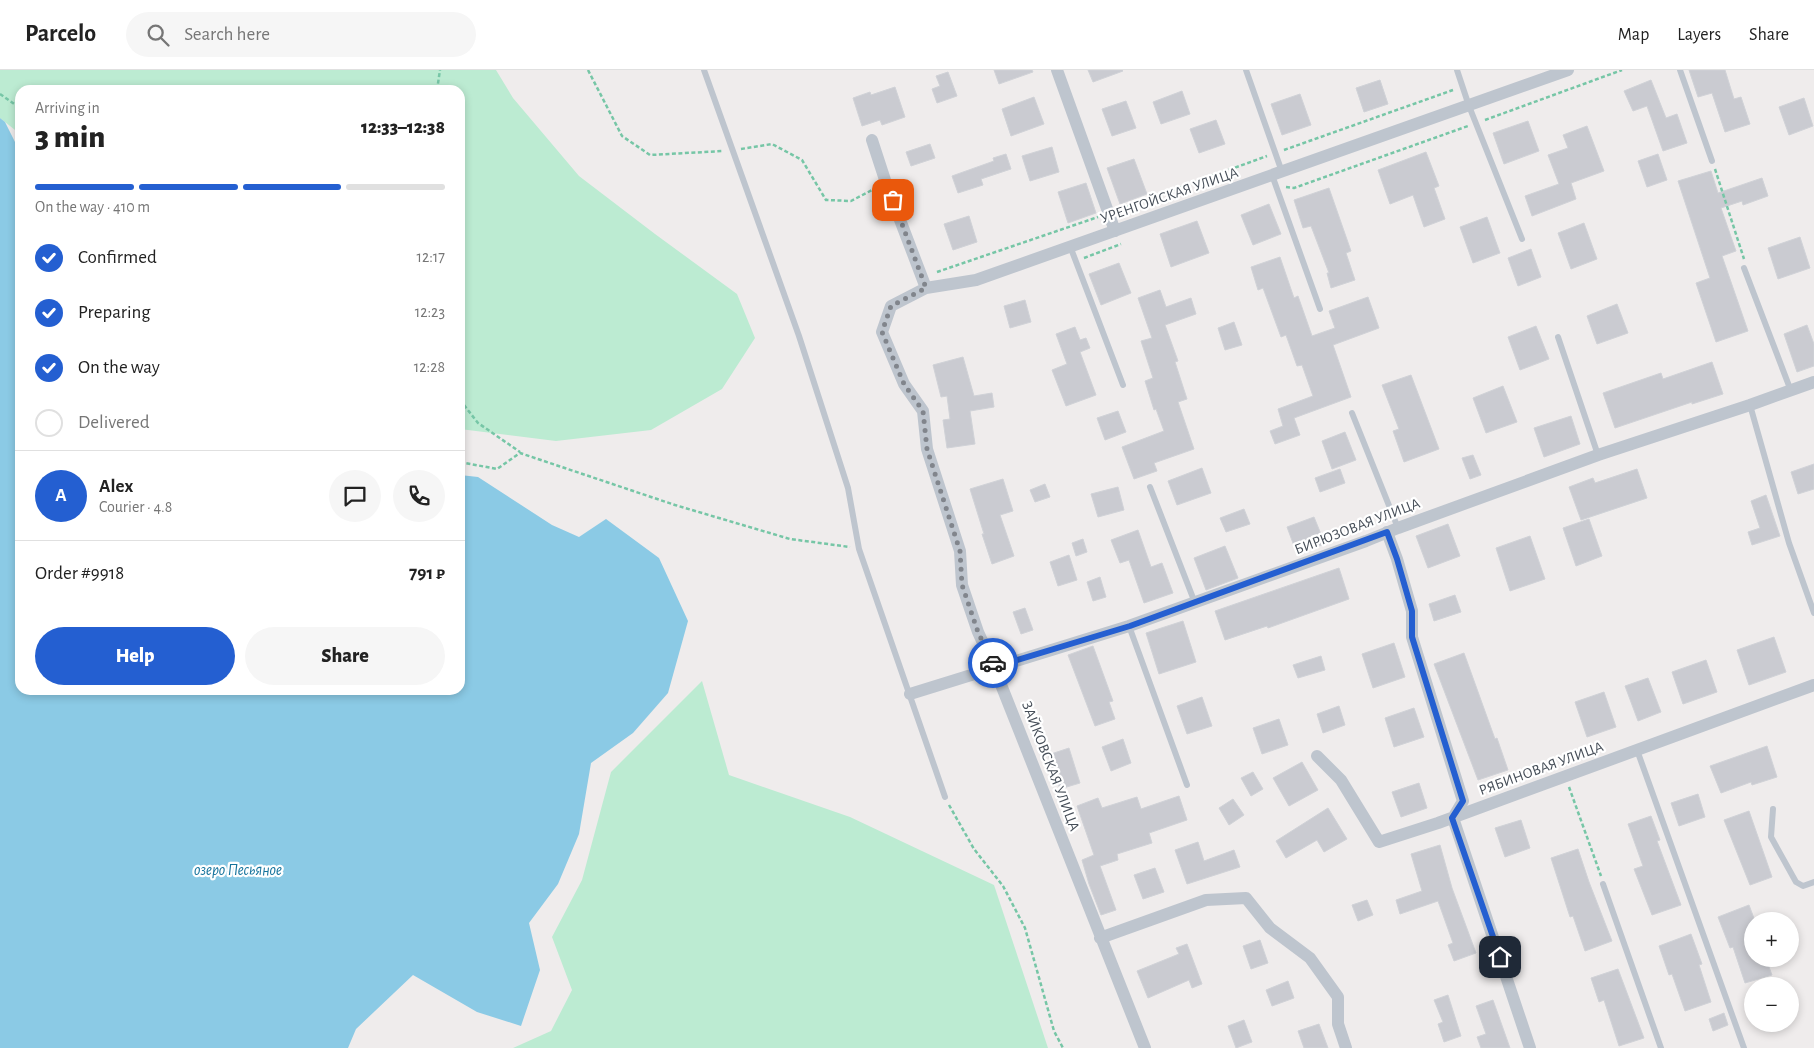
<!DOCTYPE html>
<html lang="en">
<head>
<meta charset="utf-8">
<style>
	:root { --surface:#fff; --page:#f6f6f6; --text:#222; --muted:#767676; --line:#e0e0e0; --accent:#245fd1 }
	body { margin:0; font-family:"Alegreya Sans",sans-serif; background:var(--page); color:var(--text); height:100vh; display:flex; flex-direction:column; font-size:19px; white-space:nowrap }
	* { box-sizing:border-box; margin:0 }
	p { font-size:16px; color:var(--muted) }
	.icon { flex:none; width:28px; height:28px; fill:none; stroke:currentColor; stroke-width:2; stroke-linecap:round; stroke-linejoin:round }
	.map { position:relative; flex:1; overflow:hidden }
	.sheet { position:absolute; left:15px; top:15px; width:450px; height:610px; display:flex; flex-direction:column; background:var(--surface); border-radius:15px; box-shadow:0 2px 8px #0003 }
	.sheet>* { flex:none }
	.buttons { position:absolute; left:1744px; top:842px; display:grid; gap:10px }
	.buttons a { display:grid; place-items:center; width:55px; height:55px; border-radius:50%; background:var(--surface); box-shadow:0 2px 8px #0003; font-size:25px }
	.pin { position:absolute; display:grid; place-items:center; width:42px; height:42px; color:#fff; margin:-21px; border-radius:10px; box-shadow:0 2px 8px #0006 }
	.courier { position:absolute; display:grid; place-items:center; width:50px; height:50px; margin:-25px; border:4px solid #245fd1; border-radius:50%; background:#fff; color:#222; box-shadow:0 1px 6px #0007 }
	.overview em { font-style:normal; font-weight:800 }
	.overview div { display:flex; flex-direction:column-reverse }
	.overview { display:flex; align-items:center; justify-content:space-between; height:85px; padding:0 20px }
	h1 { font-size:32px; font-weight:800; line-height:38px }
	.bar { display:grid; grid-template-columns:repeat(4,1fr); gap:8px 5px; align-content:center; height:60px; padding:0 20px }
	.bar i { height:6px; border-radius:4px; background:var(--line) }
	.bar .selected { background:var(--accent) }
	.bar p { grid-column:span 4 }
	.line { display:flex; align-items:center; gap:12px; padding:0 20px; border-top:1px solid var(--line) }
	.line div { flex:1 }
	.round { display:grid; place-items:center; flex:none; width:52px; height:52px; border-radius:26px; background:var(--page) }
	ol { padding:0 20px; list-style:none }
	li { display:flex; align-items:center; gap:15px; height:55px }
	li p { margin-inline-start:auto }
	li .icon { padding:5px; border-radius:50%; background:var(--accent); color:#fff; stroke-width:4 }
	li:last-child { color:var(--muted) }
	li i { width:28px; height:28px; border:2px solid var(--line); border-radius:50% }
	.action { display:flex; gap:10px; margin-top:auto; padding:10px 20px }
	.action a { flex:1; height:58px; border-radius:30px; background:var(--accent); color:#fff; font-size:20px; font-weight:800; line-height:58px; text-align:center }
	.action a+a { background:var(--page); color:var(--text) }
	header { display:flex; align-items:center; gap:30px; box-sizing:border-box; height:70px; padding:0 25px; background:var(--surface); border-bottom:1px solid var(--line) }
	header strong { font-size:24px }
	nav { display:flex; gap:28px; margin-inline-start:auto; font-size:18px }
	.search { width:350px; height:45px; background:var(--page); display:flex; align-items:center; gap:12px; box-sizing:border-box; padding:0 18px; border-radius:28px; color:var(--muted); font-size:19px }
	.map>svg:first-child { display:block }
</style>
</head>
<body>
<header>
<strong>Parcelo</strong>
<div class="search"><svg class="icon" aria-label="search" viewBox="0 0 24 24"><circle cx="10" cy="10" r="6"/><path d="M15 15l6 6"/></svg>Search here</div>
<nav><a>Map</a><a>Layers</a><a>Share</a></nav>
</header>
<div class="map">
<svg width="1814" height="978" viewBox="0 0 1814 978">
	<rect width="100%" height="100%" fill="#efecec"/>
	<path fill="#bcebd2" d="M0,0H496L513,28L579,106L655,164L737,224L755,268L722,319L651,360L556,371L460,359V20H20V64L0,48Z
		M702,611L729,705L850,747L994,815L1048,978H513L551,961L572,920L552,867L582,810L611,702Z"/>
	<path fill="#8bcae5" d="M0,48L5,52L20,82V620H460V405L478,407L552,455L579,467L606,449L659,488L688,551L668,623L633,663L591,693L579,764L558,814L529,853L540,900L521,956L477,942L413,905L356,959L348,978H0Z"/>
	<path fill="#cacbd1" stroke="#d0d2d7" d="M994,0H1032L1033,2L999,14Z
		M1088,0H1122L1123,1L1093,12Z
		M1689,0H1725L1734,29L1741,27L1750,54L1725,62L1712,23L1698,27Z
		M948,2L957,26L937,33L932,19L940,16L936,6Z
		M1380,10L1388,34L1364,42L1356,18Z
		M1651,10L1666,48L1677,44L1687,73L1663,81L1647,36L1633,41L1624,21Z
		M895,17L905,47L882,55L880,50L862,56L853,28L870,22L871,25Z
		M1182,21L1190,44L1161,54L1153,32Z
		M1300,24L1311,55L1282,65L1271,34Z
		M1034,27L1044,54L1011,66L1002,39Z
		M1804,28L1813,56L1789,65L1779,37Z
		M1126,31L1136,58L1112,66L1102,39Z
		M1216,50L1225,74L1199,83L1190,59Z
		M1528,51L1539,81L1504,94L1493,63Z
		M1587,56L1604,101L1571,113L1576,129L1532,146L1525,126L1559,114L1548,85L1568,78L1563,65Z
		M930,74L935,88L911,96L906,82Z
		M1052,77L1059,102L1030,111L1022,86Z
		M1426,82L1439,116L1434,118L1445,149L1424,157L1413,125L1390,134L1378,100Z
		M1006,84L1011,99L981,109L983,115L958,123L952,106L994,91L993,88Z
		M1658,84L1667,110L1647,117L1638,91Z
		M1134,89L1147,124L1120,134L1107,98Z
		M1711,101L1718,123L1762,108L1768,126L1743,135L1742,131L1721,138L1736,181L1722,186L1748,261L1716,272L1696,213L1710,208L1678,111Z
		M1086,113L1096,143L1068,153L1058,122Z
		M1329,118L1351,181L1346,183L1355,210L1331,218L1327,203H1329L1311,156L1303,158L1294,130Z
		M1269,134L1281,164L1253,175L1241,145Z
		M969,146L977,172L953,180L944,154Z
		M1487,147L1500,183L1473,193L1460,157Z
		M1197,151L1209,183L1171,197L1160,164Z
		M1584,153L1597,189L1571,199L1558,163Z
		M1800,167L1810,198L1778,209L1768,178Z
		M1531,179L1541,207L1518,216L1508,188Z
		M1280,187L1294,228L1298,226L1312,266L1335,258L1329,241L1368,227L1379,258L1333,275L1351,327L1294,348L1300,365L1275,374L1270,361L1283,356L1278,339L1313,326L1302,295L1297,296L1286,265L1281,267L1263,218L1258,220L1251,197Z
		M1119,193L1131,223L1101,235L1089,204Z
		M1160,220L1166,237L1191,228L1196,244L1165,255L1178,291L1175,292L1187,329L1178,332L1194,379L1154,393L1157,401L1134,409L1122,377L1164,361L1156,339L1154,340L1145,311L1153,308L1141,271L1152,268L1138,228Z
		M1025,230L1031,252L1010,258L1004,236Z
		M1617,234L1628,263L1597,274L1587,246Z
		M1234,252L1242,275L1225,280L1218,258Z
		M1807,255L1814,274V296L1797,302L1784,264Z
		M1536,256L1549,289L1520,300L1508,267Z
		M1075,257L1080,270L1086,268L1090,278L1080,282L1096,325L1066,336L1052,300L1067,294L1056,264Z
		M963,287L974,326L992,323L994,337L970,341L975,374L947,378L943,350L950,349L947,326L941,327L933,295Z
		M1712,292L1723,324L1692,334V332L1615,358L1603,323L1661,303L1663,309Z
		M1411,305L1439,379L1404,392L1393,361L1399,359L1382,315Z
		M1503,316L1517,352L1486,363L1473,328Z
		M1118,341L1126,362L1105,370L1097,348Z
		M1571,346L1580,374L1544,387L1534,358Z
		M1345,362L1356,390L1332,399L1322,371Z
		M1473,385L1481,405L1470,409L1462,388Z
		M1814,394V419L1798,424L1791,402Z
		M1202,398L1211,423L1177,435L1168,411Z
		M1340,399L1345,413L1320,422L1315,408Z
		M1637,399L1647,428L1581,450L1569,417L1593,408L1595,413Z
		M1003,409L1013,441L1000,445L1014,486L992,494L982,464H984L970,419Z
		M1045,414L1050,427L1035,432L1030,420Z
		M1118,417L1124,440L1098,447L1091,424Z
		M1766,425L1780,466L1752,475L1748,462L1760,458L1751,431Z
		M1244,439L1250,454L1226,462L1220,448Z
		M1314,447L1325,474L1297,484L1287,457Z
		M1589,449L1602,486L1576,496L1563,458Z
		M1448,454L1460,486L1428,498L1416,466Z
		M1138,460L1151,497L1162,493L1173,523L1144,533L1129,490L1120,493L1111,470Z
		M1530,466L1545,509L1510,521L1496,478Z
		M1083,469L1087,482L1076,486L1072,473Z
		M1225,476L1238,508L1206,520L1194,488Z
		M1069,485L1077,510L1058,516L1050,492Z
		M1339,498L1349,529L1268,558L1267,556L1225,570L1215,541Z
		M1100,507L1106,527L1093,531L1087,512Z
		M1455,525L1461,542L1434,551L1429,534Z
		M1025,538L1033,560L1021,564L1013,542Z
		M1183,551L1196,592L1159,604L1146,563Z
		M1774,567L1786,602L1749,615L1737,580Z
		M1394,573L1405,607L1373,618L1362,584Z
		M1093,576L1113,631L1109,632L1115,649L1095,656L1068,585Z
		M1464,583L1495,669L1497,668L1508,700L1478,710L1434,594Z
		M1321,586L1325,600L1298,608L1293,595Z
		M1706,590L1717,622L1683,634L1672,602Z
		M1648,608L1661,642L1638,651L1625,616Z
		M1604,622L1616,657L1587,667L1575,632Z
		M1202,627L1212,656L1187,664L1177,636Z
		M1339,636L1345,655L1323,663L1317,644Z
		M1414,638L1424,667L1394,677L1385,648Z
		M1279,649L1288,675L1262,684L1253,658Z
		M1123,669L1131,693L1111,701L1102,677Z
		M1767,676L1777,707L1752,715L1751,712L1721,723L1710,696Z
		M1069,678L1080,713L1060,719L1048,685Z
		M1302,692L1318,720L1289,736L1273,708Z
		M1253,702L1263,719L1251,726L1241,708Z
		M1419,713L1427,738L1401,747L1392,722Z
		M1698,724L1705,747L1679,756L1671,733Z
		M1179,726L1187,750L1149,763L1152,773L1117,784L1118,790L1100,796L1116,840L1101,845L1089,814L1082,790L1094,785L1077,736L1098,728L1102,738L1137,727L1141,739Z
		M1233,729L1244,745L1229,755L1219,738Z
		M1328,738L1347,769L1324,782L1317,770L1286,788L1276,771Z
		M1749,741L1772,807L1750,815L1724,750Z
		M1651,746L1660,770L1657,771L1681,835L1652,845L1634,799L1643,796L1628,754Z
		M1521,750L1530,778L1505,787L1495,758Z
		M1198,772L1204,791L1234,780L1240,797L1187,814L1175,780Z
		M1440,775L1452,818L1476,883L1454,891L1448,875L1453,873L1438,831L1400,844L1396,830L1422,821L1411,784Z
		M1578,779L1589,812L1612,871L1585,881L1573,846L1570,847L1551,788Z
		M1155,798L1164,822L1143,829L1134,805Z
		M1367,830L1373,845L1358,851L1352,835Z
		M1749,835L1755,851H1752V889H1766L1772,905L1745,913L1733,877L1730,878L1718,847Z
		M1691,864L1702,894L1699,895L1711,932L1685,941L1672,904L1669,905L1659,876Z
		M1260,870L1268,893L1251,899L1243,876Z
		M1187,874L1202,914L1192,918L1189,910L1148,928L1137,901L1179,884L1176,878Z
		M1618,899L1644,968L1619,976L1604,930L1599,932L1591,908Z
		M1288,911L1294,928L1272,936L1266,920Z
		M1448,925L1461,966L1444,972L1438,954L1443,952L1434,930Z
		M1493,930L1510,978H1481L1477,967L1486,964L1476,936Z
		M1724,943L1728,955L1713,961L1709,949Z
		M1244,950L1252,972L1236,978L1228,956Z
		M1319,954L1328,978H1304L1298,961Z"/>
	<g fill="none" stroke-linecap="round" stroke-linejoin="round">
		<path stroke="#76c6a6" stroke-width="2.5" stroke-dasharray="4 2.5" stroke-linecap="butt" d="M588,0L622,66L650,85L723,81
			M437,20L440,0
			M0,24L20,38
			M1485,50L1622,0
			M741,79L772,74L802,90L826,130L851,131L876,118
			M1284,80L1453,20
			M1715,99L1744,189
			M1286,117L1294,118L1468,56
			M1119,140L1267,86
			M1084,188L1121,174
			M937,202L1098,147
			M460,330L478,353L520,382
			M460,392L497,399L520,383L675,435L790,469L850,477
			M1569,717L1601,806
			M949,735L974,779L1003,816L1025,858L1054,961L1063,978"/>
		<path stroke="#bec5ce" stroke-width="6" d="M704,0L799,266L848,418L859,479L945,727
			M1246,0L1282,102
			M1457,0L1469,36L1522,169
			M1680,0L1712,91
			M1272,105L1320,239
			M1070,176L1123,315
			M1744,198L1791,321
			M1558,267L1598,385
			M1750,335L1789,473L1814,543
			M1352,343L1398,458
			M1150,417L1195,533
			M1129,556L1187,715
			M1637,680L1744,978
			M1773,739L1771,767L1796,812L1803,816L1814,812
			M1603,814L1661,978"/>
		<path stroke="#bec5ce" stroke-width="12" d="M1057,0L1115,161
			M872,70L886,113L926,218L976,210L1568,0
			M926,218L891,236L882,262L904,314L923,341L927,379L960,481L962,515L978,562L994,597L1145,978
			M1387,462L1397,489L1412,541V567L1463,731L1453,748L1530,978
			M910,624L1129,556L1366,471L1398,458L1598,385L1750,335L1814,312
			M1317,686L1341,710L1379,772L1438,753L1814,615
			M1100,868L1206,830L1246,828L1270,858L1310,888L1338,927V954L1346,978"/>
	</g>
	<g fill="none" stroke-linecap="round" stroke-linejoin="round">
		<path stroke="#81858c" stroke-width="5" stroke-dasharray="0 9" d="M893,130L926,218L891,236L882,262L904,314L923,341L927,379L960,481L962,515L978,562L993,593"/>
		<path stroke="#245fd1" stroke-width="6" d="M993,593L994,597L1130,556L1387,462L1397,489L1412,541V567L1463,731L1452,748L1500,887"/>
	</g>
	<g text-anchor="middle" stroke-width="4.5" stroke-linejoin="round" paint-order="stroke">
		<g font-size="15" fill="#464e58" stroke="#fff">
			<text transform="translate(1169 125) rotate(-19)" y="5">УРЕНГОЙСКАЯ УЛИЦА</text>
			<text transform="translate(1357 456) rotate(-21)" y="5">БИРЮЗОВАЯ УЛИЦА</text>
			<text transform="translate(1051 696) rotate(69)" y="5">ЗАЙКОВСКАЯ УЛИЦА</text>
			<text transform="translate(1541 698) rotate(-20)" y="5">РЯБИНОВАЯ УЛИЦА</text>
		</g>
		<g font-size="16" font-style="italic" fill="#15739c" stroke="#fff">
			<text x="238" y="805">озеро Песьяное</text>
		</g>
	</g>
</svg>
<div class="buttons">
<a>+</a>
<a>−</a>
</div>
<div class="pin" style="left:893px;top:130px;background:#ea580c"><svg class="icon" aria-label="bag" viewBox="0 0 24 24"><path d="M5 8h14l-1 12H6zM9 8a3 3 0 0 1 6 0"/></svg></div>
<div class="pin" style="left:1500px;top:887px;background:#1f2937"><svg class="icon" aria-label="home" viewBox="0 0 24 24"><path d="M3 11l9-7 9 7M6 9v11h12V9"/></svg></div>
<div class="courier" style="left:993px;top:593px"><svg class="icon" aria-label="car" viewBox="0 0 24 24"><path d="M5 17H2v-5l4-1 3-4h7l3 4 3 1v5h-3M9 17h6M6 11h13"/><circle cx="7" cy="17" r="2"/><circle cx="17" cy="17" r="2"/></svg></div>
<section class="sheet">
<div class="overview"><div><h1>3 min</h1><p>Arriving in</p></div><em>12:33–12:38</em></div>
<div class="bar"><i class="selected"></i><i class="selected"></i><i class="selected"></i><i></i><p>On the way · 410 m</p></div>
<ol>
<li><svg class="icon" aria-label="check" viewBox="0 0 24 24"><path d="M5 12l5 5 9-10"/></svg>Confirmed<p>12:17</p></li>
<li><svg class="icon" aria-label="check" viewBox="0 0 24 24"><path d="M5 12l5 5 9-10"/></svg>Preparing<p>12:23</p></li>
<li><svg class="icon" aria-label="check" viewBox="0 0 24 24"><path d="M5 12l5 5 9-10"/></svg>On the way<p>12:28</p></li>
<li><i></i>Delivered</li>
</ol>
<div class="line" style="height:90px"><b class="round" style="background:var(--accent);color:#fff">A</b><div><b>Alex</b><p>Courier · 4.8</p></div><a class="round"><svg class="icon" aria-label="chat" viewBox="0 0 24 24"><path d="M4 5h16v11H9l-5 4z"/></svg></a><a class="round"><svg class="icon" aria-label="phone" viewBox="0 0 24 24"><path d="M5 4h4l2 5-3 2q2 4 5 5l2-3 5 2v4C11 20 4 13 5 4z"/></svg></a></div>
<div class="line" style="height:65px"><div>Order #9918</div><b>791 ₽</b></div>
<div class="action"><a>Help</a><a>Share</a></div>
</section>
</div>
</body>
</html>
